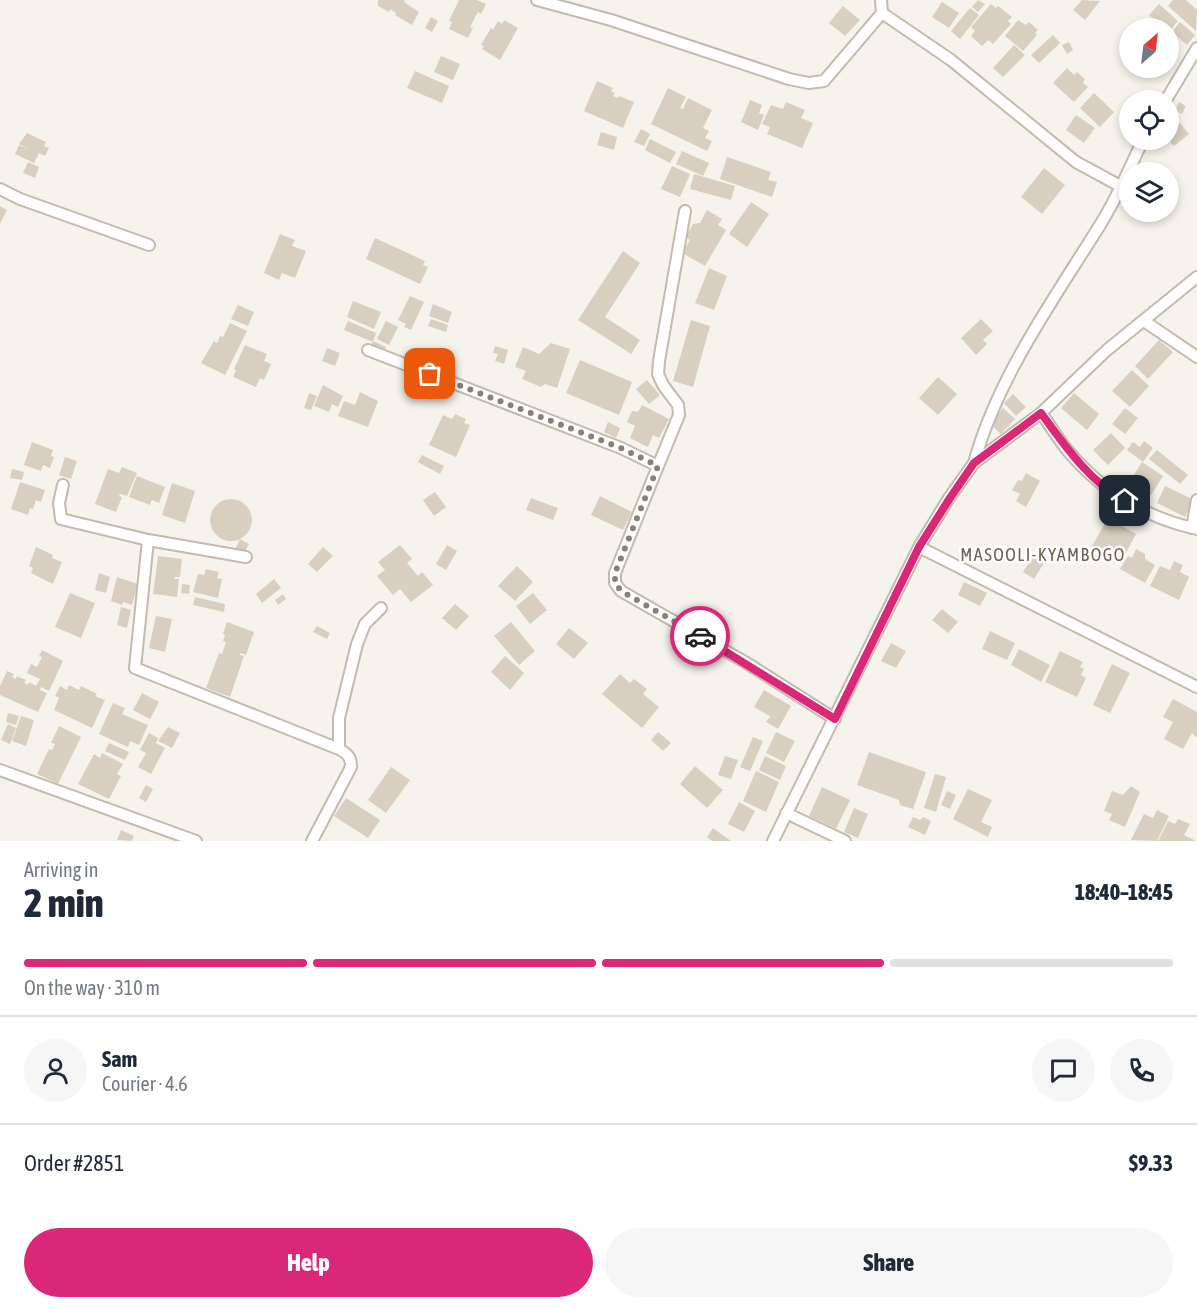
<!DOCTYPE html>
<html lang="en">
<head>
<meta charset="utf-8">
<style>
	:root { --surface:#fff; --page:#f6f6f7; --text:#1f2937; --muted:#747a83; --line:#e0e1e3; --accent:#db2777 }
	body { margin:0; font-family:"Asap Condensed",sans-serif; background:var(--page); color:var(--text); height:100vh; display:flex; flex-direction:column; font-size:22px; white-space:nowrap }
	* { box-sizing:border-box; margin:0 }
	p { font-size:20px; color:var(--muted) }
	.icon { flex:none; width:33px; height:33px; fill:none; stroke:currentColor; stroke-width:2; stroke-linecap:round; stroke-linejoin:round }
	.map { position:relative; height:841px; overflow:hidden }
	.sheet { display:flex; flex-direction:column; background:var(--surface); flex:1 }
	.sheet>* { flex:none }
	.needle { width:39px; rotate:28deg }
	.controls { position:absolute; left:1119px; top:18px; display:grid; gap:12px }
	.controls a { display:grid; place-items:center; width:60px; height:60px; border-radius:50%; background:var(--surface); box-shadow:0 3px 9px #0003; font-size:30px }
	.pin { position:absolute; display:grid; place-items:center; width:51px; height:51px; color:#fff; margin:-26px; border-radius:12px; box-shadow:0 3px 9px #0006 }
	.courier { position:absolute; display:grid; place-items:center; width:60px; height:60px; margin:-30px; border:4px solid #db2777; border-radius:50%; background:#fff; color:#222; box-shadow:0 2px 8px #0007 }
	.headline em { font-style:normal; font-weight:800 }
	.headline div { display:flex; flex-direction:column-reverse }
	.headline { display:flex; align-items:center; justify-content:space-between; height:102px; padding:0 24px }
	h1 { font-size:39px; font-weight:800; line-height:45px }
	.bar { display:grid; grid-template-columns:repeat(4,1fr); gap:9px 6px; align-content:center; height:72px; padding:0 24px }
	.bar i { height:8px; border-radius:4px; background:var(--line) }
	.bar .on { background:var(--accent) }
	.bar p { grid-column:span 4 }
	.line { display:flex; align-items:center; gap:15px; padding:0 24px; border-top:2px solid var(--line) }
	.line div { flex:1 }
	.round { display:grid; place-items:center; flex:none; width:63px; height:63px; border-radius:32px; background:var(--page) }
	.button { display:flex; gap:12px; margin-top:auto; padding:12px 24px }
	.button a { flex:1; height:69px; border-radius:36px; background:var(--accent); color:#fff; font-size:24px; font-weight:800; line-height:69px; text-align:center }
	.button a+a { background:var(--page); color:var(--text) }
	.map>svg:first-child { display:block }
</style>
</head>
<body>
<div class="map">
<svg width="1197" height="841" viewBox="0 0 1197 841">
	<rect width="100%" height="100%" fill="#f6f3ec"/>
	<path fill="#d8cfc1" d="M378,0H405L404,2L419,12L412,25L395,15L396,13L390,9L389,12L378,6Z
		M459,0H477L486,4L481,14L478,12L470,27L473,28L468,38L449,29L452,22L449,21Z
		M978,0L985,4L978,12L972,7Z
		M1082,0L1100,1L1085,20L1073,10Z
		M1173,0H1186L1197,10L1196,31L1168,6Z
		M942,2L959,13L949,28L932,17Z
		M991,4L996,8L998,6L1012,17L1008,21L1011,24L993,44L988,40L982,46L971,36L975,31L971,27Z
		M1159,4L1178,21L1168,32V28H1165L1149,15Z
		M843,6L860,20L845,36L829,23Z
		M970,8L979,15L960,39L951,31Z
		M431,17L438,21L432,32L425,28Z
		M504,20L518,28L500,60L482,49L484,46L481,45L491,28L493,30L498,21L502,24Z
		M1018,20L1026,25L1029,22L1038,30L1035,33L1037,35L1023,51L1005,36Z
		M1180,22L1195,35L1187,45L1172,32Z
		M1053,35L1060,43L1039,63L1031,55Z
		M1069,42L1073,50L1067,54L1062,45Z
		M1014,45L1025,55L1003,77L993,68Z
		M441,56L460,64L453,80L434,72Z
		M1067,68L1074,75L1077,72L1085,79L1083,83L1088,87L1074,102L1053,83Z
		M415,71L449,86L442,103L407,88Z
		M597,81L613,88L611,91L615,93L613,96L618,98L619,96L634,102L623,128L584,111Z
		M668,88L686,97L680,108L683,109L688,98L712,110L703,128L709,131L705,138L712,141L707,151L651,124Z
		M1094,93L1114,112L1100,127L1080,108Z
		M750,100L762,105L759,113L764,115L758,130L741,122Z
		M786,102L805,110L801,118L813,123L802,148L767,134L770,127L762,124L771,105L783,109Z
		M1179,102L1186,106L1182,114L1175,110Z
		M1076,115L1095,128L1084,143L1066,130Z
		M1180,123L1189,134L1174,146L1168,140V132Z
		M641,129L650,134L644,146L634,142Z
		M601,132L617,137L614,150L597,145Z
		M27,133L46,142L44,146L49,148L45,156L39,153L34,163L15,154L19,145L29,149L19,144Z
		M650,139L676,152L670,163L645,150Z
		M682,151L709,163L703,176L676,164Z
		M727,157L771,172L768,180L777,182L772,197L720,179Z
		M28,162L39,167L35,178L23,173Z
		M672,166L690,174L680,197L661,189Z
		M1044,168L1065,185L1042,214L1021,197Z
		M694,174L735,186L731,200L690,189Z
		M751,202L769,214L747,247L729,234Z
		M0,206L7,210L0,224Z
		M707,210L722,219L718,225L726,230L705,266L682,253L690,240L685,237L693,224L700,223Z
		M280,234L295,240L292,246L306,251L295,278L282,273L279,280L264,273Z
		M375,238L425,261L423,265L428,267L420,284L366,259Z
		M623,251L640,263L605,317L640,340L631,354L578,320Z
		M709,268L727,276L714,310L695,303Z
		M410,296L424,302L411,330L404,327L406,324L398,320Z
		M353,301L381,312L374,329L347,317Z
		M433,304L452,312L448,323L429,316Z
		M238,305L254,312L248,326L231,319Z
		M431,319L448,325L446,332L428,326Z
		M981,319L993,331L983,340L987,344L976,355L961,338Z
		M691,320L710,326L693,387L673,381Z
		M348,321L376,333L373,342L344,330Z
		M386,321L398,327L389,345L377,339Z
		M230,323L247,331L225,375L201,363L214,341L217,343L220,336L223,337Z
		M1159,340L1173,352L1148,379L1135,366Z
		M373,341L386,347L382,354L370,349Z
		M551,343L570,349L557,388L545,384L541,387L522,379L526,371L515,367L523,347L539,354Z
		M245,345L267,354L264,361L271,364L264,380L260,378L256,387L233,377L236,370L234,369Z
		M495,346L508,350L504,364L495,361L498,354L493,353Z
		M327,348L340,353L335,366L322,361Z
		M580,360L632,382L619,415L566,393Z
		M1132,370L1149,386L1130,407L1112,391Z
		M938,377L957,394L938,415L919,398Z
		M647,380L660,395L649,404L636,389Z
		M323,385L343,396L338,407L332,404L329,412L314,406Z
		M360,392L378,401L368,427L338,416L344,401L355,405Z
		M309,393L317,396L311,410L304,408Z
		M1074,393L1099,414L1087,430L1061,408Z
		M1013,394L1026,407L1016,416L1004,403Z
		M642,405L669,419L659,438L653,435L648,447L630,438L635,426L627,422L632,411L638,412Z
		M1003,408L1015,419L1001,434L989,423Z
		M1125,408L1138,418L1125,434L1112,424Z
		M455,414L466,419L464,423L470,425L456,457L429,445L443,415L452,419Z
		M608,422L620,428L616,438L604,432Z
		M1111,433L1125,448L1108,465L1093,450Z
		M1144,441L1153,448L1143,462L1127,450L1133,442L1140,447Z
		M32,442L53,450L51,456L54,457L50,468L43,465L41,471L24,465Z
		M1157,450L1188,475L1180,484L1149,459Z
		M422,455L444,466L440,474L418,462Z
		M65,457L77,461L71,479L59,475Z
		M1142,462L1163,476L1151,495L1130,481Z
		M122,467L137,473L127,496L120,494L119,496L122,497L116,512L95,504L108,469L119,473Z
		M12,469L24,472L22,480L10,478Z
		M1026,473L1040,481L1026,507L1016,501L1020,494L1012,490L1018,480L1022,481Z
		M137,476L165,487L159,503L152,500L150,505L129,497Z
		M20,482L45,490L41,502L36,500L33,509L30,508L28,515L11,509Z
		M172,483L195,491L185,523L162,515Z
		M1165,486L1194,500L1185,517L1157,503Z
		M435,492L446,507L434,516L423,500Z
		M600,496L632,512L623,530L591,515Z
		M531,498L558,508L553,520L526,510Z
		M210 520a21 21 0 1 1 42 0a21 21 0 1 1-42 0Z
		M1108,518L1136,534L1122,560L1104,550L1099,559L1088,553Z
		M240,539L249,544L243,556L234,552Z
		M400,545L412,559L407,563L418,576L422,572L433,585L411,602L400,589L393,595L377,576L385,570L378,562Z
		M447,545L457,551L446,570L436,564Z
		M36,547L53,555L52,558L62,562L53,584L31,573L33,568L29,566Z
		M323,547L333,556L317,572L308,564Z
		M1136,549L1145,554V559L1155,565L1145,583L1120,569L1128,556L1132,558Z
		M158,556L182,559L180,577H175L174,579H179L177,597L153,594Z
		M1033,556L1044,563L1034,579L1023,572Z
		M1174,561L1183,565L1180,572L1189,577L1179,600L1150,586L1160,566L1170,570Z
		M517,566L533,582L515,601L498,586Z
		M206,569L219,572L217,578L222,579L218,598L193,592L198,574L204,575Z
		M99,573L110,577L106,593L95,590Z
		M117,577L138,584L132,605L123,602L122,605L111,601Z
		M274,579L281,588L262,603L256,594Z
		M964,582L987,593L980,606L958,595Z
		M182,584L190,585L189,594L181,593Z
		M70,593L95,603L81,638L55,627Z
		M533,593L547,610L530,624L516,606Z
		M283,594L286,599L278,605L275,600Z
		M195,597L225,604L224,612L193,605Z
		M455,604L469,616L456,630L442,618Z
		M121,607L131,610L127,628L117,625Z
		M942,609L958,622L948,633L932,620Z
		M156,616L172,619L165,652L149,648Z
		M227,622L254,632L246,655L240,653V655L244,656L230,697L206,688L219,653L222,654L226,642L223,641L225,635L223,634Z
		M511,622L535,651L519,665L494,636Z
		M317,626L330,633L327,639L313,632Z
		M569,628L588,643L574,659L556,644Z
		M990,631L1015,643L1007,660L982,649Z
		M891,643L906,651L896,668L881,661Z
		M1019,649L1050,665L1041,682L1011,665Z
		M42,650L63,661L49,691L41,687L40,690L47,693L38,712L0,695V686L7,671L14,674L12,677L16,679L17,676L26,680L24,683L28,685L29,682L36,686L40,679L27,673L31,664L37,667L42,657L39,656Z
		M1060,651L1083,662L1080,667L1084,669L1081,675L1086,678L1077,697L1045,682Z
		M505,656L524,673L510,690L491,672Z
		M1112,664L1130,673L1110,713L1093,705Z
		M620,674L630,683L634,679L647,689L643,694L659,707L642,728L602,694Z
		M69,685L79,690L81,686L97,694L95,696L105,700L92,728L54,710L59,698L55,696L60,686L67,690Z
		M764,690L791,706L778,729L766,722L770,716L754,707Z
		M142,693L159,702L150,719L133,710Z
		M1173,699L1197,712V738L1192,733L1183,749L1164,739L1173,722L1163,717Z
		M113,703L125,708L122,714L148,725L139,745L130,741L128,747L99,734Z
		M8,713L19,716L16,725L6,722Z
		M21,716L34,720L26,746L12,741Z
		M8,724L16,728L10,744L1,740Z
		M59,726L81,737L58,784L37,774L49,749L52,750L55,744L51,743Z
		M168,727L180,733L172,748L158,741Z
		M658,732L671,743L663,751L651,740Z
		M776,732L795,741L784,762L766,753Z
		M149,733L158,738L156,743L165,748L151,774L138,767L146,753L140,750Z
		M753,737L763,741L750,771L740,767Z
		M109,743L129,752L125,760L105,751Z
		M869,752L926,772L913,809L900,805L899,800L857,785Z
		M102,753L123,764L117,774L121,776L109,799L78,784L94,754L100,758Z
		M725,756L738,760L731,779L718,775Z
		M765,756L786,766L780,780L759,770Z
		M695,766L723,790L707,808L680,784Z
		M391,767L410,780L386,813L368,800Z
		M756,771L779,782L766,812L743,801Z
		M935,774L946,777L936,812L924,808Z
		M146,785L153,789L146,802L139,798Z
		M1131,786L1140,792L1125,827L1109,820L1112,814L1104,811L1112,791L1123,795Z
		M822,787L850,800L836,829L809,816Z
		M968,789L992,800L981,822L992,827L988,837L953,819Z
		M947,791L956,795L950,809L941,805Z
		M346,798L380,820L368,838L334,816Z
		M739,802L755,811L744,832L728,824Z
		M854,808L868,814L858,838L844,832Z
		M1157,810L1169,816L1157,841L1131,840L1144,814L1153,818Z
		M913,817L920,820L923,817L931,821L925,835L908,827Z
		M1178,819L1190,824L1184,835L1196,841H1158L1168,821L1175,824Z
		M713,828L731,841H712L707,837Z
		M121,830L134,836L132,841L117,840Z"/>
	<g fill="none" stroke-linecap="round" stroke-linejoin="round">
		<defs>
			<path id="minor" d="M537,0L611,20L789,79L809,83L824,81L882,13
				M881,0L882,13L951,60L1076,162L1122,187
				M1166,100L1197,48
				M0,189L20,199L149,245
				M1144,321L1197,357
				M368,350L621,448L658,466L615,573V583L621,591L745,662L835,719
				M1041,413C1050,425 1058,439 1068,451C1102,491 1146,518 1197,529
				M974,463C997,378 1054,299 1100,225C1117,198 1129,169 1143,140
				M658,466L679,415L678,405L663,385L658,374L659,361L685,211
				M63,485L59,503L61,519L148,540L246,557
				M1192,528L1197,500
				M148,540L135,668L339,749C348,754 351,757 351,767L312,841
				M919,547L1197,687
				M339,749V718L357,644L365,624L381,608
				M0,770L196,841
				M786,813L845,841
				M773,841L919,547L949,498L974,463L1041,413L1107,350L1197,277"/>
		</defs>
		<use href="#minor" stroke="#c2bbae" stroke-width="14"/>
		<use href="#minor" stroke="#fff" stroke-width="10"/>
	</g>
	<g fill="none" stroke-linecap="round" stroke-linejoin="round">
		<path stroke="#878178" stroke-width="6" stroke-dasharray="0 10.8" d="M430,374L621,448L658,466L615,573V583L621,591L700,636"/>
		<path stroke="#db2777" stroke-width="8" d="M700,636L835,719L919,547L950,498L974,463L1041,413C1065,446 1089,481 1125,501"/>
	</g>
	<g text-anchor="middle" stroke-width="5" stroke-linejoin="round" paint-order="stroke">
		<g font-size="18" letter-spacing="1.5" fill="#6e6250" stroke="#fff">
			<text x="1043" y="561">MASOOLI-KYAMBOGO</text>
		</g>
	</g>
</svg>
<div class="controls">
<a><svg class="needle" viewBox="-14 -14 28 28"><path d="M0-13l5 13h-10z" fill="#e53935"/><path d="M0 13l5-13h-10z" fill="#747a83"/></svg></a>
<a><svg class="icon" aria-label="locate" viewBox="0 0 24 24"><circle cx="12" cy="12" r="6"/><path d="M12 2v4M12 18v4M2 12h4M18 12h4"/></svg></a>
<a><svg class="icon" aria-label="layers" viewBox="0 0 24 24"><path d="M12 4l9 5-9 5-9-5zM3 14l9 5 9-5"/></svg></a>
</div>
<div class="pin" style="left:430px;top:374px;background:#ea580c"><svg class="icon" aria-label="bag" viewBox="0 0 24 24"><path d="M5 8h14l-1 12H6zM9 8a3 3 0 0 1 6 0"/></svg></div>
<div class="pin" style="left:1125px;top:501px;background:#1f2937"><svg class="icon" aria-label="home" viewBox="0 0 24 24"><path d="M3 11l9-7 9 7M6 9v11h12V9"/></svg></div>
<div class="courier" style="left:700px;top:636px"><svg class="icon" aria-label="car" viewBox="0 0 24 24"><path d="M5 17H2v-5l4-1 3-4h7l3 4 3 1v5h-3M9 17h6M6 11h13"/><circle cx="7" cy="17" r="2"/><circle cx="17" cy="17" r="2"/></svg></div>
</div>
<section class="sheet">
<div class="headline"><div><h1>2 min</h1><p>Arriving in</p></div><em>18:40–18:45</em></div>
<div class="bar"><i class="on"></i><i class="on"></i><i class="on"></i><i></i><p>On the way · 310 m</p></div>
<div class="line" style="height:108px"><a class="round"><svg class="icon" aria-label="person" viewBox="0 0 24 24"><circle cx="12" cy="8" r="4"/><path d="M4 21q1-7 8-7t8 7"/></svg></a><div><b>Sam</b><p>Courier · 4.6</p></div><a class="round"><svg class="icon" aria-label="chat" viewBox="0 0 24 24"><path d="M4 5h16v11H9l-5 4z"/></svg></a><a class="round"><svg class="icon" aria-label="phone" viewBox="0 0 24 24"><path d="M5 4h4l2 5-3 2q2 4 5 5l2-3 5 2v4C11 20 4 13 5 4z"/></svg></a></div>
<div class="line" style="height:78px"><div>Order #2851</div><b>$9.33</b></div>
<div class="button"><a>Help</a><a>Share</a></div>
</section>
</body>
</html>
